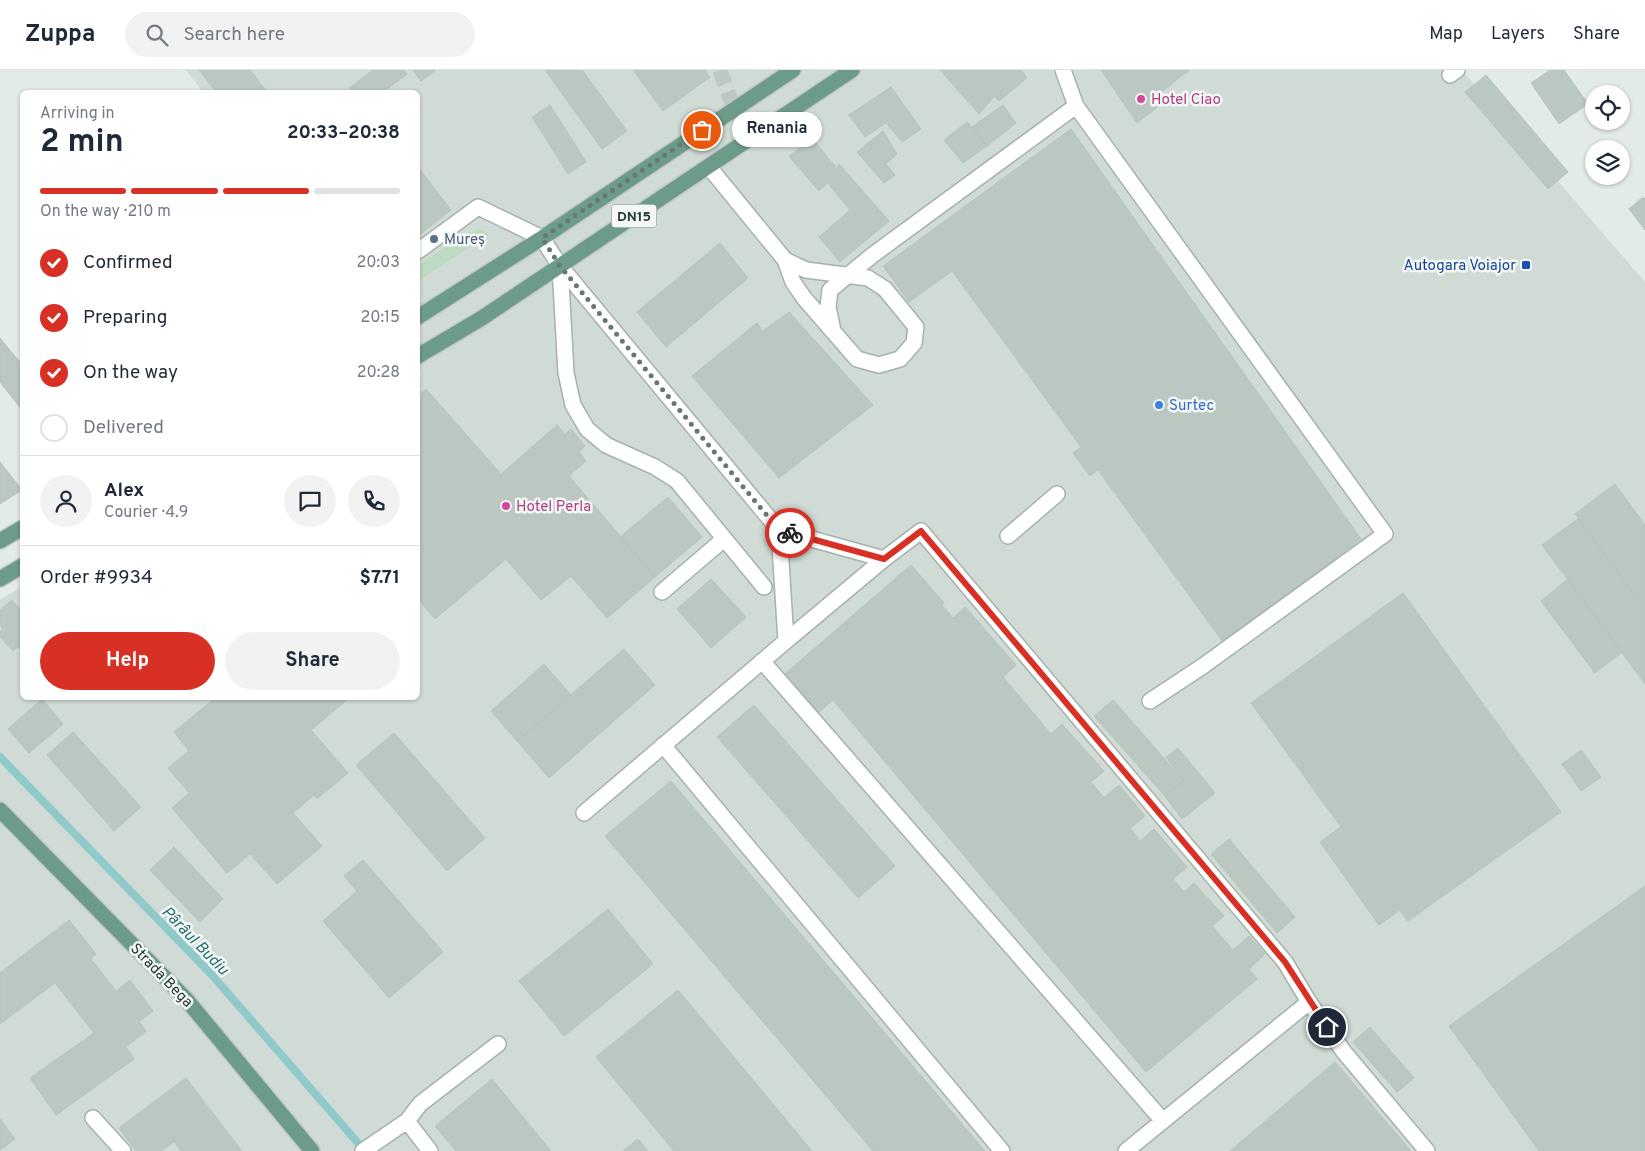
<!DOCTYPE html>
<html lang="en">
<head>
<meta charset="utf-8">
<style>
	:root { --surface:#fff; --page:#f2f2f3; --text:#1f2937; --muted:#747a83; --line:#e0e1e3; --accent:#d93025 }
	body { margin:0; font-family:Overpass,sans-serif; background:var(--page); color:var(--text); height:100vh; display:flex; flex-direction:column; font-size:19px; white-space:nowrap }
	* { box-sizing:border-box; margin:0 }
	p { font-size:16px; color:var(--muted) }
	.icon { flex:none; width:28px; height:28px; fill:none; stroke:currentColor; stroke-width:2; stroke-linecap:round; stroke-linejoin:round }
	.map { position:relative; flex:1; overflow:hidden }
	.sheet { position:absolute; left:20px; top:20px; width:400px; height:610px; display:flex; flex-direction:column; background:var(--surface); border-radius:8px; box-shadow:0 1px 4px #0004 }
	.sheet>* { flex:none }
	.buttons { position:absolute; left:1585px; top:15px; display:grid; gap:10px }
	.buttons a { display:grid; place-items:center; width:45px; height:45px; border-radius:50%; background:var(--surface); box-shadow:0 1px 4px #0004; font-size:25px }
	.pin { position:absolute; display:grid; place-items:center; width:42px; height:42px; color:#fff; margin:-21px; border:2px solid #fff; border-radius:50%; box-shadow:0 1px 5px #0007 }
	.courier { position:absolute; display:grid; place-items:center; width:50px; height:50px; margin:-25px; border:4px solid #d93025; border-radius:50%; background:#fff; color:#222; box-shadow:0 1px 6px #0007 }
	.bubble { position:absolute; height:35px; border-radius:18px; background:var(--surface); box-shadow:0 1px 4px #0004; font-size:16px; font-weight:700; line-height:35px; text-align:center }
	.head em { font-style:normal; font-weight:700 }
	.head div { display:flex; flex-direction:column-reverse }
	.head { display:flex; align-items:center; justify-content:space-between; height:85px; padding:0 20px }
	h1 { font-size:32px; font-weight:700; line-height:38px }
	.bar { display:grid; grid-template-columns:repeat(4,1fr); gap:8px 5px; align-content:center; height:60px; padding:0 20px }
	.bar i { height:6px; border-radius:4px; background:var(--line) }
	.bar .active { background:var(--accent) }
	.bar p { grid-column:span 4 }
	.line { display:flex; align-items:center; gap:12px; padding:0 20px; border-top:1px solid var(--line) }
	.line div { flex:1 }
	.round { display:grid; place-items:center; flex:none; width:52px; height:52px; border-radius:26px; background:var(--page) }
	ol { padding:0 20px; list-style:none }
	li { display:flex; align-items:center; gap:15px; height:55px }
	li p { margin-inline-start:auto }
	li .icon { padding:5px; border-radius:50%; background:var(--accent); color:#fff; stroke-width:4 }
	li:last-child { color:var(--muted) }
	li i { width:28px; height:28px; border:2px solid var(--line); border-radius:50% }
	.primary-button { display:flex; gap:10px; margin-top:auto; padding:10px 20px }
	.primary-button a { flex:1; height:58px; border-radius:30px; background:var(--accent); color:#fff; font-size:20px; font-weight:700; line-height:58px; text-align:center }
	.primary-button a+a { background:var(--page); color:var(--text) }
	header { display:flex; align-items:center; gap:30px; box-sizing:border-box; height:70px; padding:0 25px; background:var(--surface); border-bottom:1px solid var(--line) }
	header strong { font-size:24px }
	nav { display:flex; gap:28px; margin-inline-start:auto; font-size:18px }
	.search { width:350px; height:45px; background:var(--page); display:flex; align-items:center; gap:12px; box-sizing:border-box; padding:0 18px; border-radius:28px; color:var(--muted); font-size:19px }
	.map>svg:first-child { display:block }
</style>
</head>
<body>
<header>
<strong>Zuppa</strong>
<div class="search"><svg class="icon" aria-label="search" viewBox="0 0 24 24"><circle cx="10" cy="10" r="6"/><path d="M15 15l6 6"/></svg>Search here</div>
<nav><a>Map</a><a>Layers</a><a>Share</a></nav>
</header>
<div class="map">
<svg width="1645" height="1081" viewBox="0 0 1645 1081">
	<rect width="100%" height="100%" fill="#e3ebe6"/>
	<path fill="#d1dbd5" d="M186,0H1462L1645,212V1081H0V530L22,516V628H418V309L422,306L418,300V22H203Z"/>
	<path fill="#bedac2" d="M479,160L490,164L418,211V195L469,162Z"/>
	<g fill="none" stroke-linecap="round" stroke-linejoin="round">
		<path stroke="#90c9ca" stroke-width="8" d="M0,687L212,905L358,1073L362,1081"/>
	</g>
	<path fill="#bbc8c2" stroke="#b6c4bc" d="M199,0H250L267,22H216Z
		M373,0H403L407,4L383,22H353L349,18Z
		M413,0H436L421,11Z
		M545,0H582L627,61L602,79Z
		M633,0H705L710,7L663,41Z
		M940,0H972L994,27L979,44Z
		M972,0H1021L1027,8L999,31Z
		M1101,0H1173L1179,8L1158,25L1164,32L1137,53Z
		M1173,0H1190L1179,8Z
		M1550,0H1564L1588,34L1559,54L1531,13Z
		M1486,5L1568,102L1548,119L1465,22Z
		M891,17L921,59L902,72L886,53L865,67L849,45Z
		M550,35L586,92L568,104L532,47Z
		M1003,35L1016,53L987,76L972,57Z
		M967,52L987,76L963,93L944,70Z
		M1071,59L1361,469L1223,572L1098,400L1090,406L1073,383L1081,377L952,201L909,232L883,196Z
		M883,61L897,84L886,94L895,105L884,113L857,82Z
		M813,69L837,99L839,94L889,151L840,192L819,167L850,140L828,113L819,121L789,86Z
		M418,97L451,140L418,166Z
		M1643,127L1645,129V160L1629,139Z
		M720,173L748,208L666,277L637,242Z
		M789,242L873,335L779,408L692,306L757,253L763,261Z
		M0,268L22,295V340L0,312Z
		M426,319L501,404L557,355L565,364L571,359L585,376L579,382L586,391L569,406L655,507L607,548L571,506L541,530L506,489L435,549L418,529V327Z
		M0,392L22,420L0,434Z
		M1615,414L1645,455V539L1575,444Z
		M668,427L702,467L655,507L620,467Z
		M1578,449L1645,539V614L1542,475Z
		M911,495L944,533L942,535L953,548L965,537L1016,595L1003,607L1051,664L1062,654L1104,701L1091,712L1104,728L1119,715L1145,746L1130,758L1140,771L1154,759L1187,797L1173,809L1184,822L1194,813L1224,846L1212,856L1233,880L1249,866L1265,884L1249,899L1257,909L1146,1002L833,630L819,642L785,604Z
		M711,509L746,547L711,578L677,539Z
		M1568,509L1622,582L1595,603L1541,531Z
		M1403,523L1561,742L1408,851L1400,840L1379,855L1320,772L1341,757L1251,633Z
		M12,530L22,542V581L18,577L13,581L0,567V562L3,559L0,555V540Z
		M624,579L655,615L549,708L517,671Z
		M544,594L571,625L517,671L491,641Z
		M215,628H349L311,660L348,703L317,729L314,725L293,743L322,776L277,814L250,784L227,803L172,738L189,723L168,698L189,681L174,662Z
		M42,629L63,654L29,683L8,659Z
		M1113,630L1184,711L1165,726L1094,646Z
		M754,635L895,796L858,828L717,667Z
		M73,662L141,737L114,761L47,685Z
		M394,663L485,768L447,801L356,695Z
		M1178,678L1215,723L1182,749L1165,726L1184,711L1166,687Z
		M1581,680L1601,707L1581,721L1562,694Z
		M671,711L985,1081H873L605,766Z
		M1229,769L1295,847L1277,863L1211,784Z
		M174,777L223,829L200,852L150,800Z
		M363,790L443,882L389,928L323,851L357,821L344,806Z
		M1645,816V1081H1539L1449,956Z
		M608,839L653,894L564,966L519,911Z
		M69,850L96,884L91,889L116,921L130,910L153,941L139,952L146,961L126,977L134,989L56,1045L30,1008L94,963L55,913L0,954V903Z
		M678,920L812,1081H674L596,987Z
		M1370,957L1414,1008L1397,1022L1353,972Z
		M1335,992L1411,1081H1230Z
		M186,1008L242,1081H181L174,1072L161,1081H136L119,1058Z
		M492,1009L551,1081H456L435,1056Z
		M0,1049L15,1069L0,1080Z
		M638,1069L648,1081H623Z"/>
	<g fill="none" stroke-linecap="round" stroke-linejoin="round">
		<path stroke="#bdc8c2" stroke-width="15" stroke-dasharray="15 8" stroke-linecap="butt" d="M720,0L734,39"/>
		<defs>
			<path id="minor" d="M1063,0L1076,36
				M1450,5L1457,0
				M709,97L785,190L793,212L804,228L857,289L879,295L900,289L914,273L916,257L885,219L868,208L806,200L785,190
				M418,181L478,137L542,168L560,196L779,460L884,489
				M560,196L566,303L573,335L587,359L606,375L655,397L677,411L764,517
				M833,261L828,237L830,220L874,184L1076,36L1385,464L1203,596L1150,631
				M779,460L786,571L884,489L921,461L1285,892L1309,932L1344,982L1427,1081
				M1008,466L1057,424
				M662,522L724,469
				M762,591L1163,1051
				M663,675L1002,1081
				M584,743L786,571
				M93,1048L123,1081
				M407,1051L430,1081
				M363,1081L407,1051L420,1034L498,974
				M1126,1081L1309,932"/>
			<path id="major" d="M418,247L542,168L793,0
				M418,286L482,248L852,0
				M0,471L22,458
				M0,509L22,496
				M0,740L186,929L312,1081"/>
		</defs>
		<use href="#minor" stroke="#a6b2ac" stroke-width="18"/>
		<use href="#major" stroke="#c2c8c5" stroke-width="18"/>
		<use href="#minor" stroke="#fff" stroke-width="15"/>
		<use href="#major" stroke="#6c9c89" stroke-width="15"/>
	</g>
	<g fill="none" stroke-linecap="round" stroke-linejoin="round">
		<path stroke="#677870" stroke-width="5" stroke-dasharray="0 9" d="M702,60L542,168L560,196L779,460L790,463"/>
		<path stroke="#d93025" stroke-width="6" d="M790,463L884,489L921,461L1285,892L1327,957"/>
	</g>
	<g fill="#d1479c" stroke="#f3f8f5" stroke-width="2">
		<circle cx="1141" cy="29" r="5"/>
		<circle cx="506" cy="436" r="5"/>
	</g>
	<circle fill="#5c6f8a" stroke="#f3f8f5" stroke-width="2" cx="434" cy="169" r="5"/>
	<rect fill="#1a4fb4" stroke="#f3f8f5" stroke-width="2" x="1521" y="190" width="10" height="10" rx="2.5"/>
	<circle fill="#3f7fe0" stroke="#f3f8f5" stroke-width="2" cx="1159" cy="335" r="5"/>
	<g text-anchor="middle" stroke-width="5" stroke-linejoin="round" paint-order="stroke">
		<rect fill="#f3f8f5" stroke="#62736c" stroke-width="1" x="611.5" y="134.5" width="45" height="23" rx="4"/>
		<g font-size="14" font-weight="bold" fill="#243a31">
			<text x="634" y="151">DN15</text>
		</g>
		<g font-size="15" fill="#b23c85" stroke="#f3f8f5" text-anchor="start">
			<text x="1151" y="34">Hotel Ciao</text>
			<text x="516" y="441">Hotel Perla</text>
		</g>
		<g font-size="15" fill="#4e5e75" stroke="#f3f8f5" text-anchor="start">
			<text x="444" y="174">Mureș</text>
		</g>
		<g font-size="15" fill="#164399" stroke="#f3f8f5" text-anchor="end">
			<text x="1516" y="200">Autogara Voiajor</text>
		</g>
		<g font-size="15" fill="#366cbe" stroke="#f3f8f5" text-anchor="start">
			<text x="1169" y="340">Surtec</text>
		</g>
		<g font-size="15" fill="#243a31" stroke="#f3f8f5">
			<text transform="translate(162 905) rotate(46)" y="5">Strada Bega</text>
		</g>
		<g font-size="16" font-style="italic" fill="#256d70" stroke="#f3f8f5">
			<text transform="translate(196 870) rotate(46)" y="6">Pârâul Budiu</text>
		</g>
	</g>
</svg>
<div class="buttons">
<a><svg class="icon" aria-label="locate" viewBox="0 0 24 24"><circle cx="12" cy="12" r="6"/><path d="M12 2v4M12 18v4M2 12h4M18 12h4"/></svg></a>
<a><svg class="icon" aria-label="layers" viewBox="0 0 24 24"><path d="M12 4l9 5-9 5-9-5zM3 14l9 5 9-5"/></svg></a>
</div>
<div class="pin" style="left:702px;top:60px;background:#ea580c"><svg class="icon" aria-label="bag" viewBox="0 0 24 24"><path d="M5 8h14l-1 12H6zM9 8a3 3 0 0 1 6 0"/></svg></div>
<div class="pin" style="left:1327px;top:957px;background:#1f2937"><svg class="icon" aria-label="home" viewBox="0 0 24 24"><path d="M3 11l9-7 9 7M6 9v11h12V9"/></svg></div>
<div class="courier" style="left:790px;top:463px"><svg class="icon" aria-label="bike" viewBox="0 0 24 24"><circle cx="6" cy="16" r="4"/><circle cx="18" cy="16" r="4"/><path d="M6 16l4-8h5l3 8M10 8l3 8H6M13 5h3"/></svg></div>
<div class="bubble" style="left:732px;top:42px;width:90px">Renania</div>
<section class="sheet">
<div class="head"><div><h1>2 min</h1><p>Arriving in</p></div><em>20:33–20:38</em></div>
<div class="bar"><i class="active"></i><i class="active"></i><i class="active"></i><i></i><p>On the way · 210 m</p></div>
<ol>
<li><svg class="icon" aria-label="check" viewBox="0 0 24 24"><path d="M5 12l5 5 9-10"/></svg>Confirmed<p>20:03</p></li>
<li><svg class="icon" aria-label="check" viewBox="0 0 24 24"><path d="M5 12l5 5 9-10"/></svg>Preparing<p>20:15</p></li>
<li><svg class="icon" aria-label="check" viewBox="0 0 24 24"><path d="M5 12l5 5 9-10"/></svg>On the way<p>20:28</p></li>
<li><i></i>Delivered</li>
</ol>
<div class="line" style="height:90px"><a class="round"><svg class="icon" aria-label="person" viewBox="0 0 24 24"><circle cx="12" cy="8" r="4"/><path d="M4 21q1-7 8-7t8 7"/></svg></a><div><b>Alex</b><p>Courier · 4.9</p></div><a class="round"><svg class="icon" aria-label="chat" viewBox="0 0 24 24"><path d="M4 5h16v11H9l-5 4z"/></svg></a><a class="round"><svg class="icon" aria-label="phone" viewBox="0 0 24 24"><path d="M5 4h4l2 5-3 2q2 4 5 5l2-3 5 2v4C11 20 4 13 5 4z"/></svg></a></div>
<div class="line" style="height:65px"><div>Order #9934</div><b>$7.71</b></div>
<div class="primary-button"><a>Help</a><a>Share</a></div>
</section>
</div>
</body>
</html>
